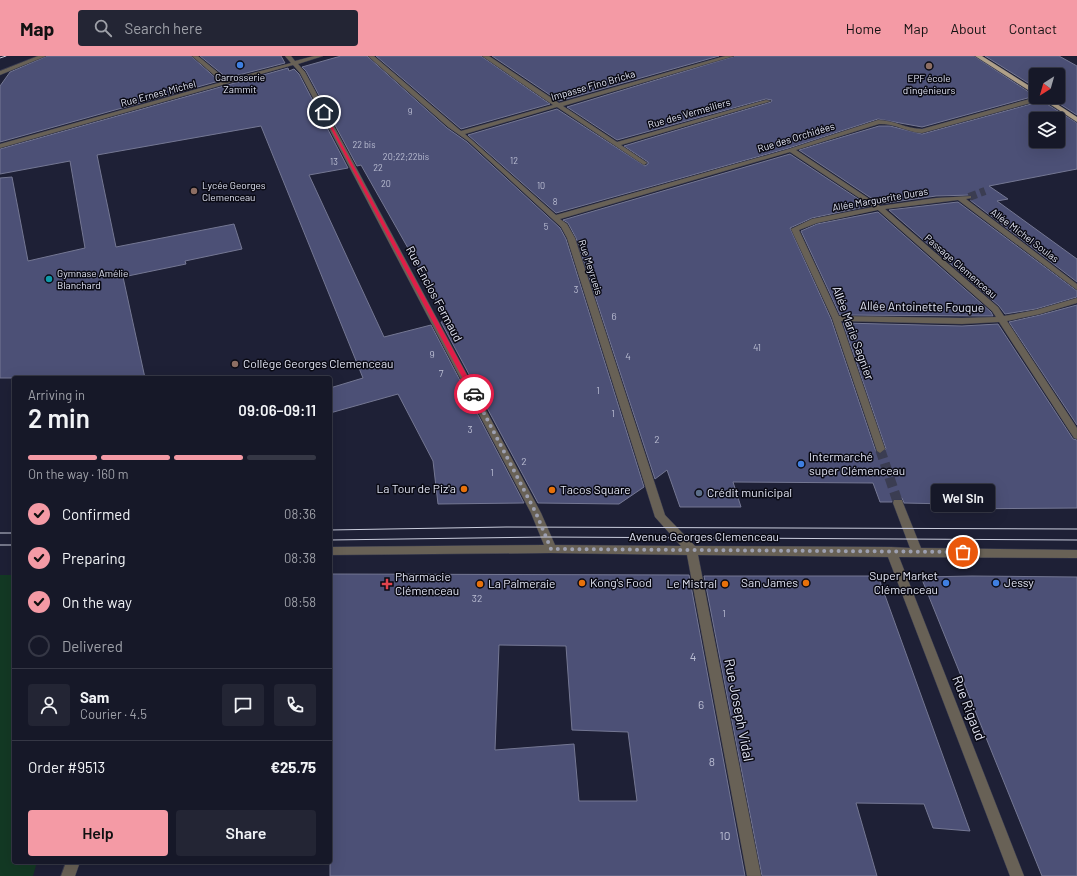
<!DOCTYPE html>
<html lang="en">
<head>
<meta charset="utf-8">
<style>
	:root { --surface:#161828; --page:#232534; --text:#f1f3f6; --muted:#9ea0a8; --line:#353745; --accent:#f49aa5 }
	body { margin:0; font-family:Barlow,sans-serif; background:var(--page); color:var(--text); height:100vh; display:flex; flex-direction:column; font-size:15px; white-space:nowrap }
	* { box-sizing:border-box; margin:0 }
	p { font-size:13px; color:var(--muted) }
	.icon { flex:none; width:22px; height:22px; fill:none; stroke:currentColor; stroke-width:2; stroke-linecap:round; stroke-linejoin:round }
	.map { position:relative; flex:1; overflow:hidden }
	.details { position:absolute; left:12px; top:320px; width:320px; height:488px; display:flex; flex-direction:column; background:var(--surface); border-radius:4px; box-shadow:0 4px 16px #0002,0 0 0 1px var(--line) }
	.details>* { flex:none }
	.needle { width:26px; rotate:217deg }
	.buttons { position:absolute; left:1029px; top:12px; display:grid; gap:8px }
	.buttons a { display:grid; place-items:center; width:36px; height:36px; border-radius:4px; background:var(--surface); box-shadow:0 4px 16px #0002,0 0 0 1px var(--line); font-size:20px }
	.pin { position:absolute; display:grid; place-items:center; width:34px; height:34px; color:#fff; margin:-17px; border:2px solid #fff; border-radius:50%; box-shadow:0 1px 4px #0007 }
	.courier { position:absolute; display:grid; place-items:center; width:40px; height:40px; margin:-20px; border:3px solid #e11d48; border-radius:50%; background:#fff; color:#222; box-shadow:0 1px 5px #0007 }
	.bubble { position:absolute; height:28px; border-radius:4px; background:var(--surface); box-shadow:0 4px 16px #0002,0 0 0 1px var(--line); font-size:13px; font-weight:600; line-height:28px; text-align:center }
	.headline em { font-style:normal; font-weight:600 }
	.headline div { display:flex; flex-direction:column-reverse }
	.headline { display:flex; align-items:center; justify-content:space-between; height:68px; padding:0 16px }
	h1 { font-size:26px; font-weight:600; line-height:30px }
	.bar { display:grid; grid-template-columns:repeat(4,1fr); gap:6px 4px; align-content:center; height:48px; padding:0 16px }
	.bar i { height:5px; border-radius:3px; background:var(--line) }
	.bar .active { background:var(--accent) }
	.bar p { grid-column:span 4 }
	.line { display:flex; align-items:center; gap:10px; padding:0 16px; border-top:1px solid var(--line) }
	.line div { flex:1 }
	.round { display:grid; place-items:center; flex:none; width:42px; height:42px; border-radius:4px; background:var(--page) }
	ol { padding:0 16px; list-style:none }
	li { display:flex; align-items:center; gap:12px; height:44px }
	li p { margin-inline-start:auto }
	li .icon { padding:4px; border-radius:50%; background:var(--accent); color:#111; stroke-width:4 }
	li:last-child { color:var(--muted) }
	li i { width:22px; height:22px; border:2px solid var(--line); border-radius:50% }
	.cta { display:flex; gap:8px; margin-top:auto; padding:8px 16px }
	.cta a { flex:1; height:46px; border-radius:4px; background:var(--accent); color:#111; font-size:16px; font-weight:600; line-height:46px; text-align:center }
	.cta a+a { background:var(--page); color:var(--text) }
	header { display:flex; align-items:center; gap:24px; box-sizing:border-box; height:56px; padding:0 20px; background:var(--accent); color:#111 }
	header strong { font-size:19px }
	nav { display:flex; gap:22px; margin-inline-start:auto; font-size:14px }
	.search { width:280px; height:36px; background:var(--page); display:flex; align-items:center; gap:10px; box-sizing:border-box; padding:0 14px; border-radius:4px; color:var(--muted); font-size:15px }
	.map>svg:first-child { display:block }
</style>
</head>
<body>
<header>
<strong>Map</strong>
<div class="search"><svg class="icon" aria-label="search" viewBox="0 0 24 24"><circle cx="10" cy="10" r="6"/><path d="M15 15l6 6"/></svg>Search here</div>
<nav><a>Home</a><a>Map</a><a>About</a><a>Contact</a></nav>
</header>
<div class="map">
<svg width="1077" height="820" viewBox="0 0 1077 820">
	<rect width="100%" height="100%" fill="#1e2036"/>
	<path fill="#133924" d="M0,519H14V806H37L33,820H0Z"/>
	<path fill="#4c5076" stroke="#747793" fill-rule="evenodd" d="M47,0H191L219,25L0,86V30L10,16Z
		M200,0H281L285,7L227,22Z
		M341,0H367L447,72L467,86L560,172L566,183L644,431L619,448L538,447L441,266L447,265L413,201L361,109L357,110L306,15L302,11Z
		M376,0H481L550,48L461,73Z
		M492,0H719L559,45Z
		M735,0H974L1035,40L922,71L878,63L789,92L556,157L468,79L557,53L645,110L648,108V106L624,90L771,46L772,44L766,43L617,84L567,51Z
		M985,0H1059L1077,10V59L1049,41H1058V19H1036V32Z
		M288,12L289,15L294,13L299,18L348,112L309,119L384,281L431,269L524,447L438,448L433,405L398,338L330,357V332L363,322L261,70L97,99L116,191L234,168L242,193L185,205L186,208L123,221L145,322H0V122L12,121L28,205L85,192L70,105L0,118V93Z
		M1042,45L1077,67V113L989,130L1008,143L997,145L1077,203V226L970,144L972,143V139L936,140L880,148L799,94L879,70H890L922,78ZM1036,63H1058V85H1036Z
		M790,98L869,150L812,162L790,172L831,263L876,396L880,398L886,393L843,267L962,270L998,268L1073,383L1077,384V452L951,453L949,448L904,447L902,442L893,443L892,446H880L873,427L733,426L741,451H680L667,414L655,423L576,182L568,167L563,164Z
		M958,146L1077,235V241L1036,253L1005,258L999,250L889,154Z
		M878,156L991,256L993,260L840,259L801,175L817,168Z
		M1077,249V369L1009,266L1040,259Z
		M330,518L689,519L745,820H330ZM499,589L566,590L572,674L628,676L637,745H579L574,688L495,694Z
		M704,520H878L970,775L933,772L924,748L856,747L877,820H762Z
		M972,520L1077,521V820H1042L921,521Z"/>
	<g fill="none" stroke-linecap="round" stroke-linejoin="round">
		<path stroke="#3b3d52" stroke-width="8" stroke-dasharray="8 4" stroke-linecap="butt" d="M969,141L985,135"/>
		<path stroke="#3b3d52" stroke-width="10" stroke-dasharray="10 5" stroke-linecap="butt" d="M880,393L898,447"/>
		<defs>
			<path id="minor" d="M38,0H46L0,19V15Z
				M192,0H198L227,24L291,7L285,0H291L295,5L314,0H323L298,8L305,16L541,457L555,489L681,490L655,461L567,182L561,171L468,85L448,71L368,0H374L461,75L553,49L482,0H489L559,47L725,0H734L563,50L617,86L766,44L771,45L621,89L646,106L647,107L644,109L557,51L465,78L556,159L789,93L878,64C894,64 906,73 922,73L1037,41H1045L1038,45L922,77C907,76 894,67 879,68L796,94L880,150L936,142L971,140V142L966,143L1077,228V234L958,144L885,153L998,251L1004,260L1036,254L1077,242V247L1040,258L1007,265L1077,372V383L1074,382L999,266L962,268L841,265L885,393L880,397L877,395L832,262L791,173L812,163L873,151L790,96L560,163L567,168L575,182L665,459L695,490L891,491L910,492L893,447L894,444H902L903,447L921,492L1077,494V502L899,501L1024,820H1010L888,501L698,499L761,820H747L687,499L551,497L330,499V491L544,489L531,457L300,17L293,9L0,92V88L222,26ZM878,154L992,255L996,261L962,262L839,260L799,174L817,167Z
				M66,806H80L75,820H61Z"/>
			<path id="major" d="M975,0H982L1036,34V39Z
				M1039,41H1046L1077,61V66Z"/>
		</defs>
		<use href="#minor" stroke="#393b50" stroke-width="1"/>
		<use href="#major" stroke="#393b50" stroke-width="1"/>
		<use href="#minor" fill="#686156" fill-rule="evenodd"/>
		<use href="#major" fill="#afa089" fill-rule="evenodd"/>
		<path stroke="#cacddd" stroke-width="1" d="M0,2L6,0
			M330,474L506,471L1077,473
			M0,477H14
			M330,484L546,481L1077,484
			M0,489H14"/>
	</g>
	<path fill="#e11d48" d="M324,55L477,338L476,340L471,338L322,56Z"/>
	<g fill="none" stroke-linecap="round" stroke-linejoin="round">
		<path stroke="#9c9fb0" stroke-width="4" stroke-dasharray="0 7.2" d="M474,338L536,457L551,493L963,496"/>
	</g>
	<g fill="#3f7fe0" stroke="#0a0a14" stroke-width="1.5">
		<circle cx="240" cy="9" r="4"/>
		<circle cx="801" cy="408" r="4"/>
		<circle cx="946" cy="527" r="4"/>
		<circle cx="996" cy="527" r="4"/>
	</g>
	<g fill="#8d6e63" stroke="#0a0a14" stroke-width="1.5">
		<circle cx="929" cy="10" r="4"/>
		<circle cx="194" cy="135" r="4"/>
		<circle cx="235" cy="308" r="4"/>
	</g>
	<circle fill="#0f9aa8" stroke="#0a0a14" stroke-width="1.5" cx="49" cy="223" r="4"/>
	<g fill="#e8710a" stroke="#0a0a14" stroke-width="1.5">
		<circle cx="464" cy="433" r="4"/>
		<circle cx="552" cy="434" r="4"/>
		<circle cx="582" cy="527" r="4"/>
		<circle cx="806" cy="527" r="4"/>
		<circle cx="480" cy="528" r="4"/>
		<circle cx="725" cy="528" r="4"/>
	</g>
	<circle fill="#5c6f8a" stroke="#0a0a14" stroke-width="1.5" cx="699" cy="437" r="4"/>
	<path fill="#e0444e" stroke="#0a0a14" stroke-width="1.5" d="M385 522h4v4h4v4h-4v4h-4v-4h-4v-4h4z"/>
	<g text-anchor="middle" stroke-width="3" stroke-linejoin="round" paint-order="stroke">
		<g font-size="9" fill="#bbbed3">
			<text x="410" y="59">9</text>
			<text x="364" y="92">22 bis</text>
			<text x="406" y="104">20;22;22bis</text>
			<text x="514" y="108">12</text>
			<text x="334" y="109">13</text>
			<text x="378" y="115">22</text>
			<text x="386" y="131">20</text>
			<text x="541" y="133">10</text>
			<text x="555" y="149">8</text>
			<text x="546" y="174">5</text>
			<text x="576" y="237">3</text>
		</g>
		<g font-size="10" fill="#e0e3f2" stroke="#0a0a14">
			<text x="240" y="25">Carrosserie<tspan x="240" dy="12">Zammit</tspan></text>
			<text x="929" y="26">EPF école<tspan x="929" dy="12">d'ingénieurs</tspan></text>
			<text x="202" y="133" text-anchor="start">Lycée Georges<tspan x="202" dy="12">Clemenceau</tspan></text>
			<text x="57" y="221" text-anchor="start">Gymnase Amélie<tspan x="57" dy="12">Blanchard</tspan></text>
		</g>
		<g font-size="10" fill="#e0e3f2" stroke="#0a0a14">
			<text transform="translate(593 29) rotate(-16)" y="4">Impasse Fino Bricka</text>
			<text transform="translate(158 37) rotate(-15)" y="4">Rue Ernest Michel</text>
			<text transform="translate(689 57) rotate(-16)" y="4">Rue des Vermeiliers</text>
			<text transform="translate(796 81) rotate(-17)" y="4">Rue des Orchidées</text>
			<text transform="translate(880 143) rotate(-10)" y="4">Allée Marguerite Duras</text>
			<text transform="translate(1025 179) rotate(37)" y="4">Allée Michel Soulas</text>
			<text transform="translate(961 210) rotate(41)" y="4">Passage Clemenceau</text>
			<text transform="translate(591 211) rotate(72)" y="4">Rue Meyrueis</text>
		</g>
		<g font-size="10" fill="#bbbed3">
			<text x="614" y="264">6</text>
			<text x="757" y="295">41</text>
			<text x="432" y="302">9</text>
			<text x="628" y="304">4</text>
			<text x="441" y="321">7</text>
			<text x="598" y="338">1</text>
			<text x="613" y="361">1</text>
			<text x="470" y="377">3</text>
			<text x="657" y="387">2</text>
			<text x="524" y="409">2</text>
			<text x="492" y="420">1</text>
			<text x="477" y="546">32</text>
			<text x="724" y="561">1</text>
		</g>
		<g font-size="12" fill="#e0e3f2" stroke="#0a0a14">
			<text transform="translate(434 238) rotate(62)" y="4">Rue Enclos Fermaud</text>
			<text transform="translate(922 251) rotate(1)" y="4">Allée Antoinette Fouque</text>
			<text transform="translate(853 277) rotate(70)" y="4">Allée Marie Sagnier</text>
			<text x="704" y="485">Avenue Georges Clemenceau</text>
		</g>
		<g font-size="12" fill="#e0e3f2" stroke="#0a0a14" text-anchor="start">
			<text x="243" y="312">Collège Georges Clemenceau</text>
			<text x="809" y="405">Intermarché<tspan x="809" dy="14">super Clémenceau</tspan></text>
			<text x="456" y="437" text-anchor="end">La Tour de Piz'a</text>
			<text x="560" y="438">Tacos Square</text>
			<text x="707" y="441">Crédit municipal</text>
			<text x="938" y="524" text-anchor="end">Super Market<tspan x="938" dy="14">Clémenceau</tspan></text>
			<text x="395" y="525">Pharmacie<tspan x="395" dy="14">Clémenceau</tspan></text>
			<text x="590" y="531">Kong's Food</text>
			<text x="798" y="531" text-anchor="end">San James</text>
			<text x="1004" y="531">Jessy</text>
			<text x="488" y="532">La Palmeraie</text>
			<text x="717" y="532" text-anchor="end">Le Mistral</text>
		</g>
		<g font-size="12" fill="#bbbed3">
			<text x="693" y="605">4</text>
			<text x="701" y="653">6</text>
			<text x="712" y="710">8</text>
			<text x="725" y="784">10</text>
		</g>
		<g font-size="14" fill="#e0e3f2" stroke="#0a0a14">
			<text transform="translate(969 652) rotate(69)" y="5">Rue Rigaud</text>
			<text transform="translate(739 654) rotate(79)" y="5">Rue Joseph Vidal</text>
		</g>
	</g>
</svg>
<div class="buttons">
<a><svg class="needle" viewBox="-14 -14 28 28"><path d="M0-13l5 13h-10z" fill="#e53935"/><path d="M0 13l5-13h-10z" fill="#9ea0a8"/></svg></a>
<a><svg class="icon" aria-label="layers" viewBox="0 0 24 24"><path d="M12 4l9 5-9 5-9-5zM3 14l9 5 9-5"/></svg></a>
</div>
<div class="pin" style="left:963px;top:496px;background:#ea580c"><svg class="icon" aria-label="bag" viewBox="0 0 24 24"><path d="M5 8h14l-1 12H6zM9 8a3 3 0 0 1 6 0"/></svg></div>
<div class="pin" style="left:324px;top:56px;background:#1f2937"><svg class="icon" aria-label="home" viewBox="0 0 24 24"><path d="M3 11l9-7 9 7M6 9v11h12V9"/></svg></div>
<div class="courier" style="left:474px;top:338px"><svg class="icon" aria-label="car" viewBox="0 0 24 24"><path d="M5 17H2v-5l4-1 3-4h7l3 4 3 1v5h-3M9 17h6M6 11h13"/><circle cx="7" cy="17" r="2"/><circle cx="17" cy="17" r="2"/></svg></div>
<div class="bubble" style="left:931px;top:428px;width:64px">Wei Sin</div>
<section class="details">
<div class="headline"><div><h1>2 min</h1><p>Arriving in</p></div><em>09:06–09:11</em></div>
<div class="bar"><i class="active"></i><i class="active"></i><i class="active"></i><i></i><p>On the way · 160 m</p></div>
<ol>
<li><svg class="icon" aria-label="check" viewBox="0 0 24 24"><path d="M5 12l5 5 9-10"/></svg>Confirmed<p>08:36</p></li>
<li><svg class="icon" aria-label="check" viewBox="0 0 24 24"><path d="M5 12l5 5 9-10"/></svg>Preparing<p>08:38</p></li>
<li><svg class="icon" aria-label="check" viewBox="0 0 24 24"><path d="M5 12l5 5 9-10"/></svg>On the way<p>08:58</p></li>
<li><i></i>Delivered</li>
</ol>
<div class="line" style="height:72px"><a class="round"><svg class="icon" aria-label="person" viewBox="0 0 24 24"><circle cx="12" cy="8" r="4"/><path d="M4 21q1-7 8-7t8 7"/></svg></a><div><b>Sam</b><p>Courier · 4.5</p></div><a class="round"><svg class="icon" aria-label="chat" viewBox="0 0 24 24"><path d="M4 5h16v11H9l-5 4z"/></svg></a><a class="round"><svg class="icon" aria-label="phone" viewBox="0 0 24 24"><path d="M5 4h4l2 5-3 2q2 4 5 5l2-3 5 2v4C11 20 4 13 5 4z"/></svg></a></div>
<div class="line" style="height:52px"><div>Order #9513</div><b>€25.75</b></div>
<div class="cta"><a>Help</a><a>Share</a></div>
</section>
</div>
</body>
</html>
